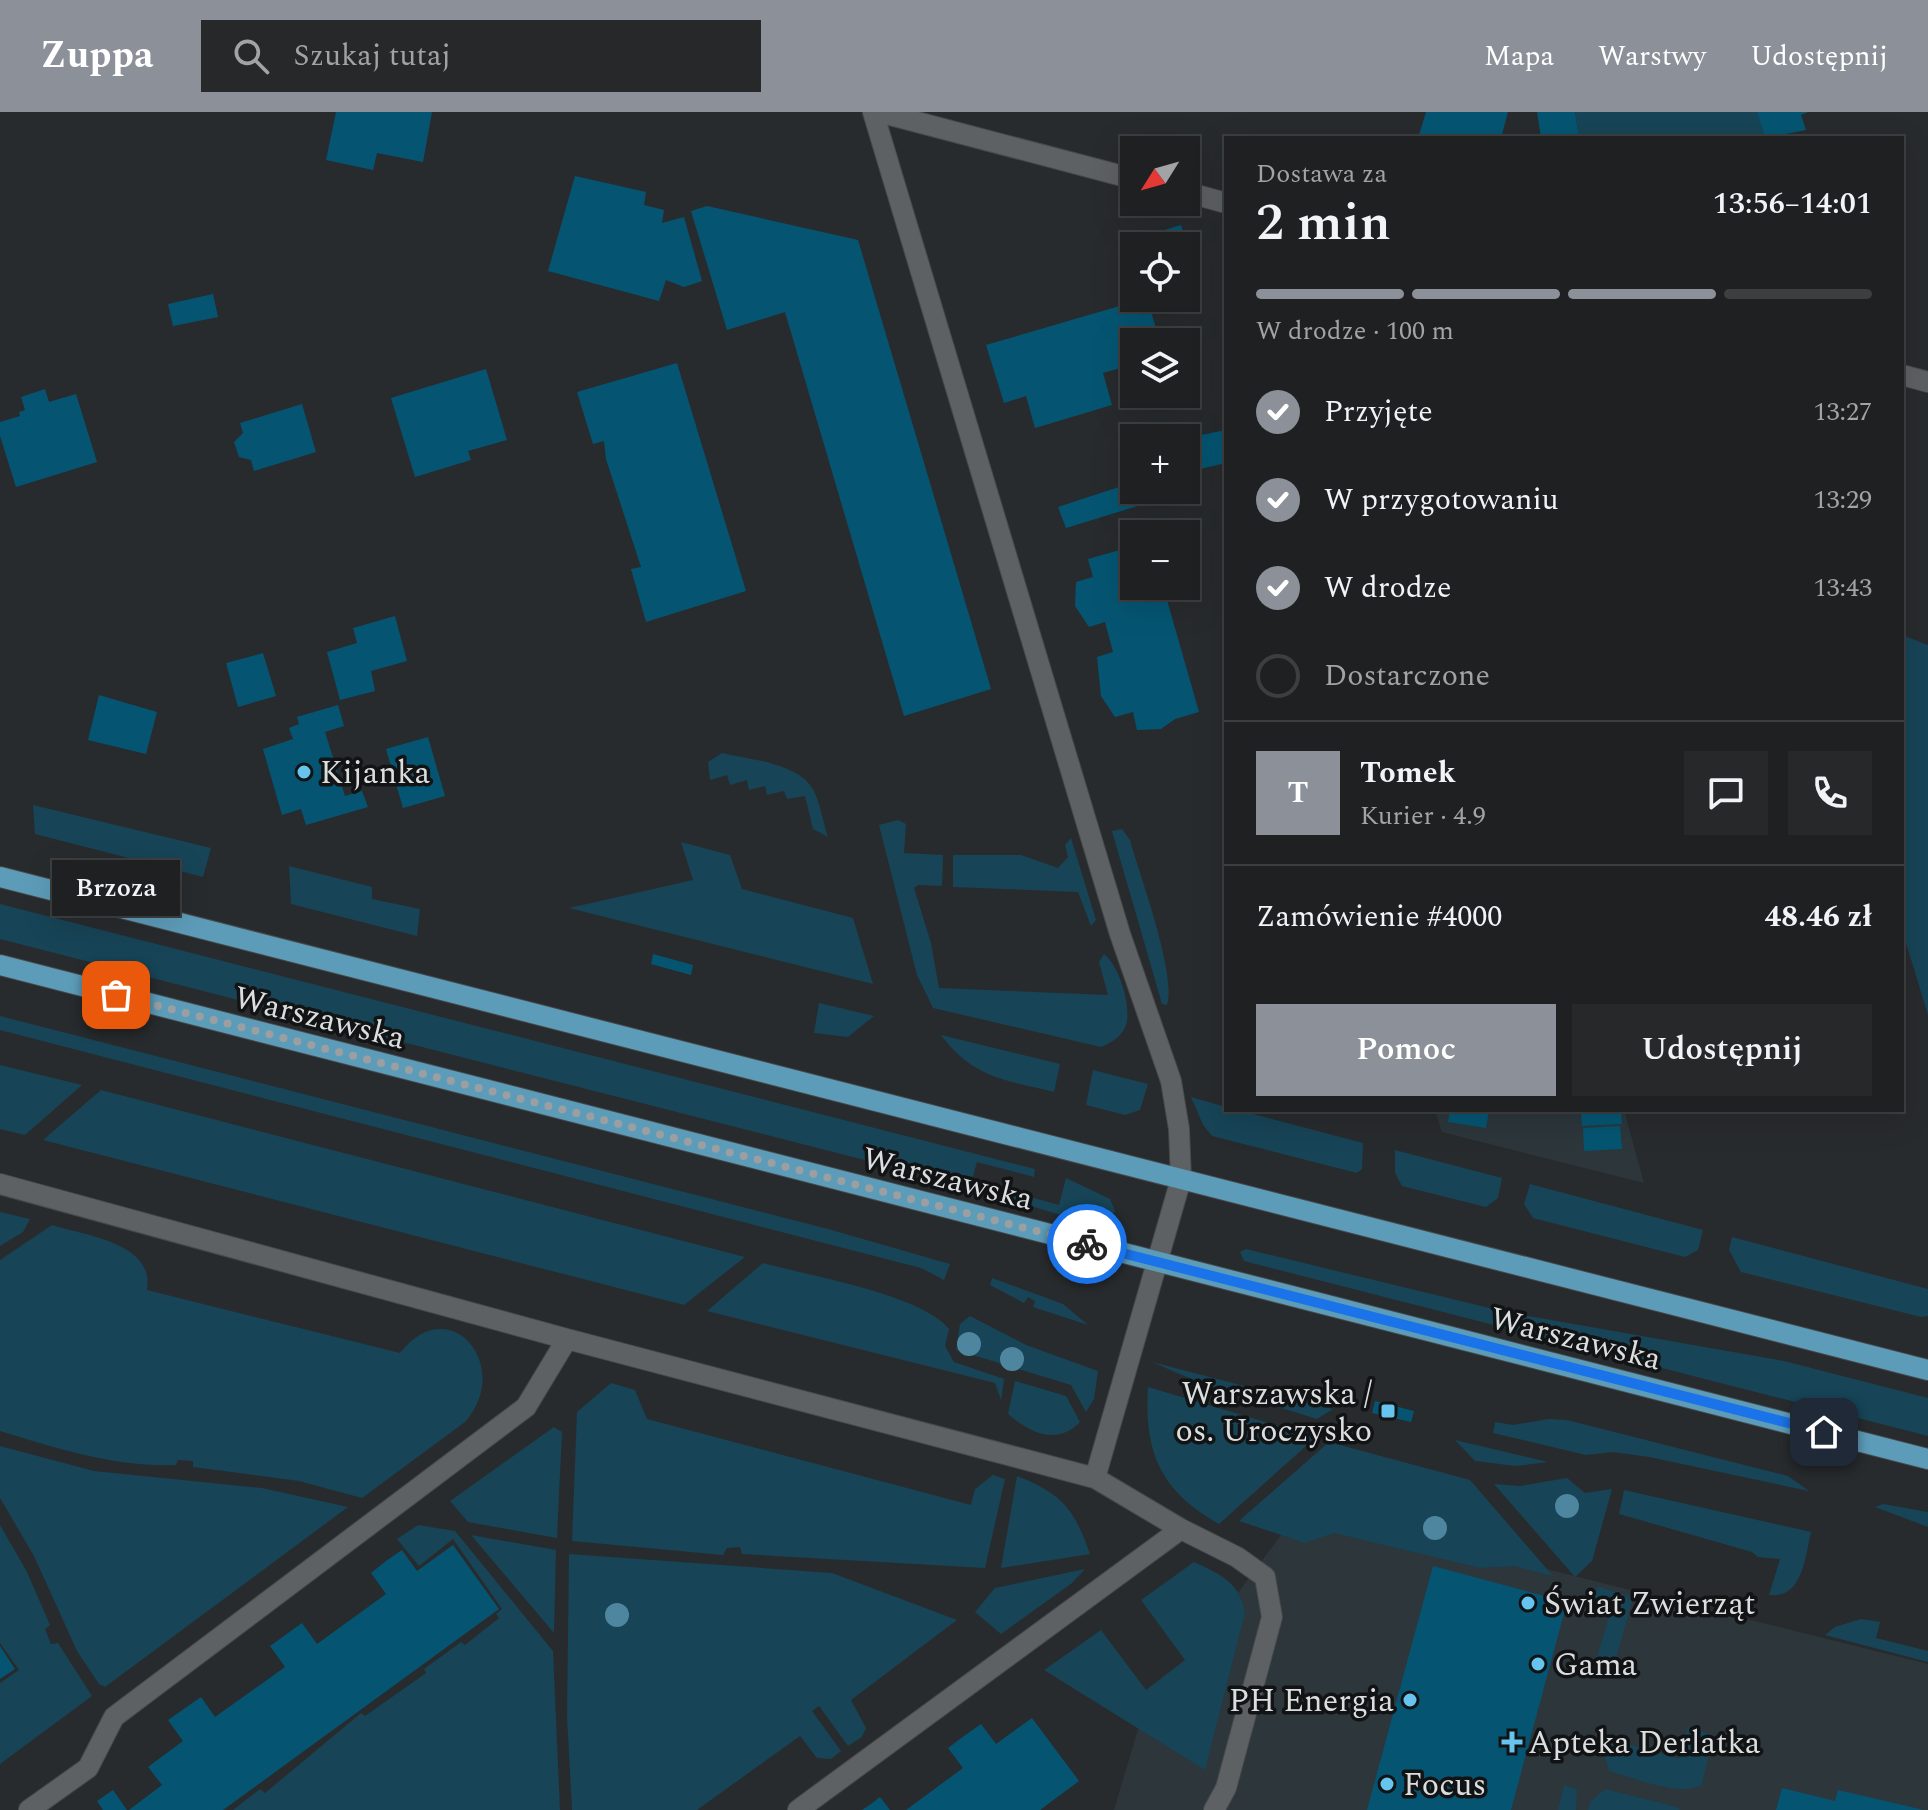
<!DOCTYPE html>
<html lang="pl">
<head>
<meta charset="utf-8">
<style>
	:root { --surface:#1e2022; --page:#26282a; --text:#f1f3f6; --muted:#a1a3a5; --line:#3c3e40; --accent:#8c9099 }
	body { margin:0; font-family:Spectral,serif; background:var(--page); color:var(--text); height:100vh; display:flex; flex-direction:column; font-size:30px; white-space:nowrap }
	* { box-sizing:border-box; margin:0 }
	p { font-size:26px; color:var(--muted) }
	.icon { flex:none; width:44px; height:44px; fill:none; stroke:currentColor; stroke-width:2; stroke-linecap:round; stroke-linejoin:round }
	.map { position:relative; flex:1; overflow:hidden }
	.side { position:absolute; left:1224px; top:24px; width:680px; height:976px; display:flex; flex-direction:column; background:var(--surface); border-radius:0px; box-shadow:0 8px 32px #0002,0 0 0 2px var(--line) }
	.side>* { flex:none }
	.needle { width:52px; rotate:233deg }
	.fabs { position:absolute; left:1120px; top:24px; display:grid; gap:16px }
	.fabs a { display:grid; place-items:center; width:80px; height:80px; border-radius:0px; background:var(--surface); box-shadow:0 8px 32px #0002,0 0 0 2px var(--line); font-size:40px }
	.pin { position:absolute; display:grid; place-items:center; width:68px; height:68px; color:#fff; margin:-34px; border-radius:16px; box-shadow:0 4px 12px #0006 }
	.courier { position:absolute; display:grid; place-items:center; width:80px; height:80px; margin:-40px; border:6px solid #1a73e8; border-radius:50%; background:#fff; color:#222; box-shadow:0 2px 10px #0007 }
	.bubble { position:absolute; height:56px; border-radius:0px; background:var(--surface); box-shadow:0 8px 32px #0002,0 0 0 2px var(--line); font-size:26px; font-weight:600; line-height:56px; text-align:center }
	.summary em { font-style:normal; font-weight:600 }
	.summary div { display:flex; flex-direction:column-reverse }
	.summary { display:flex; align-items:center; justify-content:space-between; height:136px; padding:0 32px }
	h1 { font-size:52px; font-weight:600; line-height:60px }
	.bar { display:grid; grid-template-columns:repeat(4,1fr); gap:12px 8px; align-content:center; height:96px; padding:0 32px }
	.bar i { height:10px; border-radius:6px; background:var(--line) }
	.bar .selected { background:var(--accent) }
	.bar p { grid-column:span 4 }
	.line { display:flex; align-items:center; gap:20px; padding:0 32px; border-top:2px solid var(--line) }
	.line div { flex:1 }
	.round { display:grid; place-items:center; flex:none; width:84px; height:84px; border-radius:0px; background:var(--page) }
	ol { padding:0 32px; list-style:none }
	li { display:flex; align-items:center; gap:24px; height:88px }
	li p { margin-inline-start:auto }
	li .icon { padding:8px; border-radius:50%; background:var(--accent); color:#fff; stroke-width:4 }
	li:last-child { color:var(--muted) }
	li i { width:44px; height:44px; border:4px solid var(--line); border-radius:50% }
	.button { display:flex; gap:16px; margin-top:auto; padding:16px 32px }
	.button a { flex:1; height:92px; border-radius:0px; background:var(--accent); color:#fff; font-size:32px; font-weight:600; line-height:92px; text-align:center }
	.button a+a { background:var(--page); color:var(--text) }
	header { display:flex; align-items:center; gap:48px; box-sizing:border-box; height:112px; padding:0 40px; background:var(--accent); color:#fff }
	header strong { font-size:38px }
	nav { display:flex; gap:44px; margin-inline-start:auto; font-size:28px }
	.search { width:560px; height:72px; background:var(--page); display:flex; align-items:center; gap:20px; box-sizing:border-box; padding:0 28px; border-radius:0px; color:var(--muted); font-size:30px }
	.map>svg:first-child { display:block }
</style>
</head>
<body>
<header>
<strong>Zuppa</strong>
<div class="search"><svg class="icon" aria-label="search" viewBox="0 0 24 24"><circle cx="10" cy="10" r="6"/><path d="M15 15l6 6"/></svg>Szukaj tutaj</div>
<nav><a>Mapa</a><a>Warstwy</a><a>Udostępnij</a></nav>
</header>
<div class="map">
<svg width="1928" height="1698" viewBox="0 0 1928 1698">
	<rect width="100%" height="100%" fill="#282b2d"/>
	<path fill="#2c363b" d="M1435,998H1624L1644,1071L1442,1020Z
		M1301,1396L1928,1552V1698H1114L1139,1614Z"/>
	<path fill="#174457" d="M1575,0H1757L1765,26H1579Z
		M1902,523L1928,533V903L1902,818Z
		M722,641C750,648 796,650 813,677C820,690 823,710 828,725L813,717L805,684L787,687L784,679L767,683L765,674L749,678L747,668L730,673L727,663L710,668L708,650Z
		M33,693L211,736L203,765L35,722Z
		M898,708L906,712L904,741L943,743L942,774L918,773L914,776L931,831L939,876L1108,883L1099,850L1104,842C1119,854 1130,890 1127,909C1125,922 1112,931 1101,935L933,896L917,863L879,713Z
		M1122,717L1130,728C1140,764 1177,863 1167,893L1162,892L1112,719Z
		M1071,726L1096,808L1091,814L1078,780L953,775V743H1021L1058,756L1068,745L1065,733Z
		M681,730L730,743L742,777L853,806L873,872L569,796L693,768Z
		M289,754L372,775V787L420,797L417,824L291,792Z
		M0,792L1035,1057L1034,1065L977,1050L970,1075L0,827Z
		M819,891L874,904L848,925L814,921Z
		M0,904L828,1117L950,1152L944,1168L921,1156L0,918Z
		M941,923L1060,952L1054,980C1005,968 973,966 941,923Z
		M0,953L82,973L25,1023L0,1017Z
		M1093,958L1148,972L1140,998L1125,1003L1086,993Z
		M101,978L745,1145L684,1193L43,1028Z
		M1191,985L1226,995V998H1238L1363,1031L1362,1057L1357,1061L1212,1024L1203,1013Z
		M1395,1038L1502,1066L1498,1086L1486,1095L1402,1074L1395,1061Z
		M1066,1066L1110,1087L1115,1099C1112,1105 1109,1110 1101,1110C1078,1112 1019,1089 993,1082L995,1075L1059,1093Z
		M1530,1072L1703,1118L1698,1138L1685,1145L1533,1106L1524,1092Z
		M0,1100L30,1107L23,1120L0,1134Z
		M52,1113C87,1124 155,1131 147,1178L400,1241C450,1177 514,1255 465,1310L362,1386L299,1369L193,1355V1349L178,1348L176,1353C114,1355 59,1337 0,1319V1148Z
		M1732,1125L1928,1177V1204L1921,1205L1741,1160L1729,1138Z
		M1246,1137L1506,1200L1784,1249L1928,1286V1324L1244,1149L1240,1140Z
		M763,1151C807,1163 923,1183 949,1217L945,1234L954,1250L1004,1267L1001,1288L995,1271L707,1199Z
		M992,1166L1063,1192L1088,1213L1033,1195L1035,1189L1028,1185L1024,1191L990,1173Z
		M970,1204L1026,1233L1098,1259L1094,1287L1086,1300L1071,1273L956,1238L960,1212Z
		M1152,1250L1333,1297L1317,1307L1198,1270Z
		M1015,1269L1066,1284L1080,1310C1057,1334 1030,1321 1008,1302Z
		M611,1271L635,1278L647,1307L971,1393L975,1377L993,1363L1005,1367L985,1456L742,1442L740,1435L727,1436L723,1443L572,1429L577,1300Z
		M1148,1275L1316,1325L1219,1412C1160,1379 1144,1340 1148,1275Z
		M1549,1307L1567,1308L1788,1364L1809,1379L1649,1345L1613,1340L1586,1343L1493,1321L1495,1310L1513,1313Z
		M554,1315L562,1320L557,1426L468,1410L450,1389Z
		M1455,1328L1548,1350L1516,1354L1475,1349Z
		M1329,1330L1470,1368L1553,1464L1513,1454L1480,1456L1334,1421L1305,1431L1239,1409Z
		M0,1334L94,1359L262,1376L348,1395L105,1575L99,1572L77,1539L34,1444L0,1386Z
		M1017,1364C1062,1382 1074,1396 1090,1442L1001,1456Z
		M1567,1366L1585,1381L1612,1377L1592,1449L1575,1465L1494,1372L1520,1374Z
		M1624,1378L1811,1420C1805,1445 1803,1487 1769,1483L1780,1447L1758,1445L1752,1440L1619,1402Z
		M1883,1392L1928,1400V1415L1875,1395Z
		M0,1413L27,1460L50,1513L45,1517L51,1532L58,1531L92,1584L0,1652V1571L19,1558L0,1531Z
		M418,1413L455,1419L553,1539L560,1698H233L260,1677L265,1681L361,1601L365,1604L426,1561L424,1557L461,1530L465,1533L499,1506L496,1502L502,1497L453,1427L419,1454L397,1427Z
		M471,1423L556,1438L554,1521Z
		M569,1442L832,1461L957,1508L851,1588L866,1616L862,1625L848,1634L819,1594L812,1599L841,1639L831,1647L817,1646L800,1624L697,1698H572L567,1604Z
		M1194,1450C1220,1462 1240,1470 1245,1501L1205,1658L1044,1558L1101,1518L1146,1578L1185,1548L1141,1488Z
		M1085,1457L1072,1471L1001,1522L975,1500L995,1476Z
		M1598,1474L1633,1486L1613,1557L1595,1552L1610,1501L1594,1487Z
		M1861,1507L1880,1510L1876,1526L1928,1539V1550L1825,1523L1835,1515Z
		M1688,1615L1713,1623L1702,1673C1677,1685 1635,1666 1609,1659L1604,1643L1608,1626L1679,1647Z
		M1564,1673L1577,1677L1576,1698H1558Z
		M1605,1677L1677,1695L1680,1698H1588L1590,1690Z"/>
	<path fill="#055572" d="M336,0H432L423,50L377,41L373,58L326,48Z
		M1426,0H1508L1501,26L1419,23Z
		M1537,0H1575L1579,26H1541Z
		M1757,0H1808L1801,3L1806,18L1765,26Z
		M575,64L646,80L644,93L664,98L662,111L684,105L702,169L684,175L666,168L659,189L548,159Z
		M707,94L858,128L991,577L904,604L785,200L727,218L691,99Z
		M1181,113L1193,150L1186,153V134H1165L1161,119Z
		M213,182L218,205L173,214L168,192Z
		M1147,186L1160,230H1134V252L1103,261L1112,293L1035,316L1026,284L1004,291L986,233Z
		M677,251L746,479L646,510L631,457L641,455L606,347L604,329L593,332L577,280Z
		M486,257L507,328L468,339L471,348L415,365L391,286Z
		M45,277L49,290L76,282L97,350L16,375L0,324V310L20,304L19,300L25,298L21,285Z
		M302,292L316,340L254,359L251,348L239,345L234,330L243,321L240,311Z
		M1226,318V351L1200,357L1191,325Z
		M1134,370L1141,393L1066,416L1058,395Z
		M1134,434V474H1163L1199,600L1175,607L1161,617L1137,618L1133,600L1115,605L1101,584L1097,545L1113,540L1105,510L1089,515L1075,494L1076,470L1093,465L1088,447Z
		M395,504L407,549L371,559L375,579L340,588L327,540L357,531L353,516Z
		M263,541L276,584L238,595L226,551Z
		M99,583L157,600L146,642L88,628Z
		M338,593L344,614L325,620L345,684L362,679L368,695L306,713L301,697L282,703L263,637L293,627L289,616L299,612L297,605Z
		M428,625L445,684L403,696L386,637Z
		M653,842L693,853L691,863L651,852Z
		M1450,998H1489L1486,1016L1448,1010Z
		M1581,998H1621L1622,1012L1582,1014Z
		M1620,1014L1622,1037L1584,1039L1583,1016Z
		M1375,1289L1414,1299L1411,1310L1372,1301Z
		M453,1433L499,1497L223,1698H129L162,1673L148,1655L183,1629L168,1608L201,1585L215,1605L285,1555L270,1534L302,1511L317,1532L386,1482L371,1461L386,1449L402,1438L417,1459Z
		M1433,1454L1567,1490L1511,1698H1367Z
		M0,1534L15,1557L0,1567Z
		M1032,1606L1079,1669L1040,1698H906L963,1656L948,1636L964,1624L981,1612L996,1632Z
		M1782,1676L1835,1689L1838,1678L1924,1698H1776Z
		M113,1678L127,1698H103L97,1689Z
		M880,1685L890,1698H862L871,1692Z"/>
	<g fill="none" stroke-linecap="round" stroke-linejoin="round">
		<defs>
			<path id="minor" d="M873,0L1120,822L1171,969L1179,1017L1181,1067L1095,1366L1181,1417L1237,1445L1265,1465L1272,1505L1226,1676L1214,1698
				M879,0L1134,67
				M1186,80L1226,91
				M1902,263L1928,270
				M0,1072L567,1227L1095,1366
				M29,1698L88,1656L114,1605L526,1295L567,1227
				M798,1698L1181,1417"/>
			<path id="major" d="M0,765L1928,1258
				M0,853L1928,1347"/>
		</defs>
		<use href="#minor" stroke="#46494a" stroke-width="22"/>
		<use href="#major" stroke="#46494a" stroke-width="22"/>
		<use href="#minor" stroke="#5e6163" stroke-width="20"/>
		<use href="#major" stroke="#5d9cb9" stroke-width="20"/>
	</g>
	<g fill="#4e869f">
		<circle cx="969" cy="1232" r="12"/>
		<circle cx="1012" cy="1247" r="12"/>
		<circle cx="1567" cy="1394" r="12"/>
		<circle cx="1435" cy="1416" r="12"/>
		<circle cx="617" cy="1503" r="12"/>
	</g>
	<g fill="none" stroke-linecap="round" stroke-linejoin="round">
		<path stroke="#9c9fa1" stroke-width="8" stroke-dasharray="0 14.4" d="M116,883L1087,1132"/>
		<path stroke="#1a73e8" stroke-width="10" d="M1087,1132L1824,1320"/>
	</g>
	<g fill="#66c4ef" stroke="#121314" stroke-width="3">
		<circle cx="304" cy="660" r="8"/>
		<rect x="1380" y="1291" width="16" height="16" rx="4"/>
		<circle cx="1528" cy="1491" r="8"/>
		<circle cx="1538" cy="1552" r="8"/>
		<circle cx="1410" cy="1588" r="8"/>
		<path d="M1508 1618h8v8h8v8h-8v8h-8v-8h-8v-8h8z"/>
		<circle cx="1387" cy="1672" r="8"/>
	</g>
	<g text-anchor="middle" stroke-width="7" stroke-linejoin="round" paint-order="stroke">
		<g font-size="32" fill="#dbdedf" stroke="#121314" text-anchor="start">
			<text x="320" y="671">Kijanka</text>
			<text x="1372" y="1292" text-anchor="end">Warszawska /<tspan x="1372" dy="37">os. Uroczysko</tspan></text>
			<text x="1544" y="1502">Świat Zwierząt</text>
			<text x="1554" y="1563">Gama</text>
			<text x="1394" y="1599" text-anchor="end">PH Energia</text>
			<text x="1528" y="1641">Apteka Derlatka</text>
			<text x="1403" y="1683">Focus</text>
		</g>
		<g font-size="32" fill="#dbdedf" stroke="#121314">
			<text transform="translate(320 905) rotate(14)" y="11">Warszawska</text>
			<text transform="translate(948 1066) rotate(14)" y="11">Warszawska</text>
			<text transform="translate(1576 1226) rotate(14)" y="11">Warszawska</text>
		</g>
	</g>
</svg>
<div class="fabs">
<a><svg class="needle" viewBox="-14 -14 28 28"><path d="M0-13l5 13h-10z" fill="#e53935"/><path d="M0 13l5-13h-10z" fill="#a1a3a5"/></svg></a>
<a><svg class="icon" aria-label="locate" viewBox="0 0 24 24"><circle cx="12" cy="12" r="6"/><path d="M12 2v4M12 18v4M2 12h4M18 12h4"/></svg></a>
<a><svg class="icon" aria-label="layers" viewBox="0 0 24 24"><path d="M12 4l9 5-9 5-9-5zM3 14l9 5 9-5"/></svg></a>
<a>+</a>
<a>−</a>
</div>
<div class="pin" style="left:116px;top:883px;background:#ea580c"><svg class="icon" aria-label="bag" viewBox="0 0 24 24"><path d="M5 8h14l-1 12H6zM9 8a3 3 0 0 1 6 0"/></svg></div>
<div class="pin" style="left:1824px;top:1320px;background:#1f2937"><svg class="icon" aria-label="home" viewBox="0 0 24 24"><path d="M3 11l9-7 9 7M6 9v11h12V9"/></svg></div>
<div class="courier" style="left:1087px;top:1132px"><svg class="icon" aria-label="bike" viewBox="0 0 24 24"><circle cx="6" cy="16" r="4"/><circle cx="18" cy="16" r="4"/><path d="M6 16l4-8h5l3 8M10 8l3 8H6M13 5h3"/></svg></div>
<div class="bubble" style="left:52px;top:748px;width:128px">Brzoza</div>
<section class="side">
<div class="summary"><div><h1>2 min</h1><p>Dostawa za</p></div><em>13:56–14:01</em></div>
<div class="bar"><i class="selected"></i><i class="selected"></i><i class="selected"></i><i></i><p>W drodze · 100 m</p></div>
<ol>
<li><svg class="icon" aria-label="check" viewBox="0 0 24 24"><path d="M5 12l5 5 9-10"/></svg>Przyjęte<p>13:27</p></li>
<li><svg class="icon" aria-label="check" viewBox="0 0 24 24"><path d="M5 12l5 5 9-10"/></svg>W przygotowaniu<p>13:29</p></li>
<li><svg class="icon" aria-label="check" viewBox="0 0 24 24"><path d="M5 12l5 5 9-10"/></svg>W drodze<p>13:43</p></li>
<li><i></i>Dostarczone</li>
</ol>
<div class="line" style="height:144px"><b class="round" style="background:var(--accent);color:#fff">T</b><div><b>Tomek</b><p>Kurier · 4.9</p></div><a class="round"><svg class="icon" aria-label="chat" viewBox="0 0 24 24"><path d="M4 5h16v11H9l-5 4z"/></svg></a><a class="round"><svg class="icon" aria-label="phone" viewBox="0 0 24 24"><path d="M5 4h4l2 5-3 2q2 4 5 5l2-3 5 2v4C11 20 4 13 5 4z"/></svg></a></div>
<div class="line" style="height:104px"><div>Zamówienie #4000</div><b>48.46 zł</b></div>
<div class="button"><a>Pomoc</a><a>Udostępnij</a></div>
</section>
</div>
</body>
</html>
